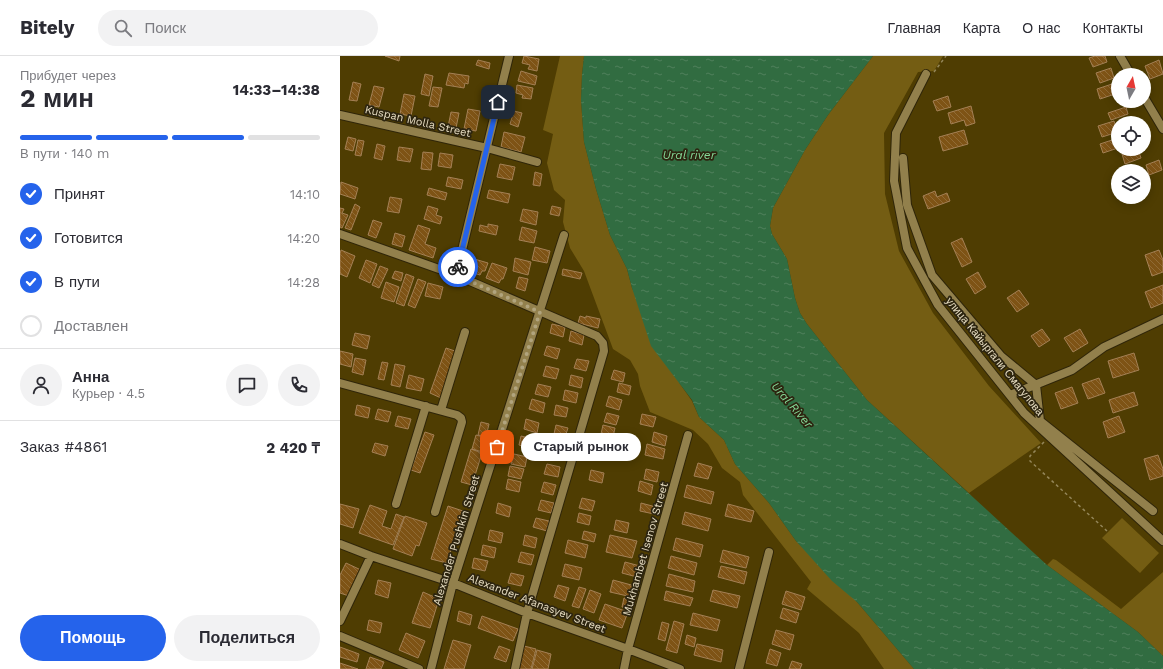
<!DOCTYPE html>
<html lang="ru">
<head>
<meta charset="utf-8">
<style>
	:root { --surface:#fff; --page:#f2f2f3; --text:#2b2b33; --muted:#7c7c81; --line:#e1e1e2; --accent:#2563eb }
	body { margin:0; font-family:"Work Sans",sans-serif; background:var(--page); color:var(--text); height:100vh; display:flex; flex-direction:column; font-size:15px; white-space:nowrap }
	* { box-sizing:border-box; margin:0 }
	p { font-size:13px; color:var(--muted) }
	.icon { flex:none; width:22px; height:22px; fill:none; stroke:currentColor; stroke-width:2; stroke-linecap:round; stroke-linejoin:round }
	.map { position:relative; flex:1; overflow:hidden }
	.details { display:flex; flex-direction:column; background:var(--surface); width:340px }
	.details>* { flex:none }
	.needle { width:26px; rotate:9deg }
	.controls { position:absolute; left:771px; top:12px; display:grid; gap:8px }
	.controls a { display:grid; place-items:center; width:40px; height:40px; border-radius:50%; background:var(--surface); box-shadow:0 2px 10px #0003; font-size:20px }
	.pin { position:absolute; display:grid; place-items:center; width:34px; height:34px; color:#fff; margin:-17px; border-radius:8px; box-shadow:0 2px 6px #0006 }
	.courier { position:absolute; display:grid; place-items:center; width:40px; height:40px; margin:-20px; border:3px solid #2563eb; border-radius:50%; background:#fff; color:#222; box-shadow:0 1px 5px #0007 }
	.bubble { position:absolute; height:28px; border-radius:14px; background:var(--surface); box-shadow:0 2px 10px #0003; font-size:13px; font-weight:700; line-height:28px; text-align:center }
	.headline em { font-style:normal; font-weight:700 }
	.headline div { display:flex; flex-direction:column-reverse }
	.headline { display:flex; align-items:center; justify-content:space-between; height:68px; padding:0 20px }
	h1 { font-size:26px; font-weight:700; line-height:30px }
	.bar { display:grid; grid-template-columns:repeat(4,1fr); gap:6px 4px; align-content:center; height:48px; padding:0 20px }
	.bar i { height:5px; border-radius:3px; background:var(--line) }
	.bar .selected { background:var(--accent) }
	.bar p { grid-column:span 4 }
	.line { display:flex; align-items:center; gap:10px; padding:0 20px; border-top:1px solid var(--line) }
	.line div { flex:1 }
	.round { display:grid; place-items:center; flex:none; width:42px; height:42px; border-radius:21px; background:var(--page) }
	ol { padding:0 20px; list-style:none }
	li { display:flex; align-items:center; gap:12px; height:44px }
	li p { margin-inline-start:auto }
	li .icon { padding:4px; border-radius:50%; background:var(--accent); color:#fff; stroke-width:4 }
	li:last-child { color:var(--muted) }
	li i { width:22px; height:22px; border:2px solid var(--line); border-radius:50% }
	.primary-button { display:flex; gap:8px; margin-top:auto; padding:8px 20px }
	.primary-button a { flex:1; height:46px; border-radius:24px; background:var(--accent); color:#fff; font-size:16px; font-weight:700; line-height:46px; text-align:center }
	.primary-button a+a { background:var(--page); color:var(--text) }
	header { display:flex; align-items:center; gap:24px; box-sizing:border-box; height:56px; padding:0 20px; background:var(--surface); border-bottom:1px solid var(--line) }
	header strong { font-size:19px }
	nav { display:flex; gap:22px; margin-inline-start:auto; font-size:14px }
	.search { width:280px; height:36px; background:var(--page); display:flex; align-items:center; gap:10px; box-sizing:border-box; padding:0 14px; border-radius:22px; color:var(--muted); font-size:15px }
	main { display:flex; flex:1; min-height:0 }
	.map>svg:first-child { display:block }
</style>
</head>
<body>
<header>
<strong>Bitely</strong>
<div class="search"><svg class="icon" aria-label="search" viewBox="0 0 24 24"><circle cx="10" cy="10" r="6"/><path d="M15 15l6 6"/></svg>Поиск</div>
<nav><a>Главная</a><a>Карта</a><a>О нас</a><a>Контакты</a></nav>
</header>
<main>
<section class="details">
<div class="headline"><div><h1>2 мин</h1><p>Прибудет через</p></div><em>14:33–14:38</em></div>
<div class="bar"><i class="selected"></i><i class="selected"></i><i class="selected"></i><i></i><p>В пути · 140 m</p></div>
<ol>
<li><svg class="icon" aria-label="check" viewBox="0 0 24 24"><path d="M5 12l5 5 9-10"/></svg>Принят<p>14:10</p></li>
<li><svg class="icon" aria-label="check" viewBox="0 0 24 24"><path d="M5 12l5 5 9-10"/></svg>Готовится<p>14:20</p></li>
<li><svg class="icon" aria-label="check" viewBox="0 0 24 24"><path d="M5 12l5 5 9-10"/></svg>В пути<p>14:28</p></li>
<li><i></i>Доставлен</li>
</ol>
<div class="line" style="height:72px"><a class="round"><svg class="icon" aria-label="person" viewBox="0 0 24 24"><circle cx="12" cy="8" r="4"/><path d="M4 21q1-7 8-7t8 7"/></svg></a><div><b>Анна</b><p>Курьер · 4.5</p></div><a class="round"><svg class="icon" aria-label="chat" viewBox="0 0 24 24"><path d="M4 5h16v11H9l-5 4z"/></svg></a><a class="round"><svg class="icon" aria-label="phone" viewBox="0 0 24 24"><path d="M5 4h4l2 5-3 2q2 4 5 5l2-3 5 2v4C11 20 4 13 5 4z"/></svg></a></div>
<div class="line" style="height:52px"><div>Заказ #4861</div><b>2 420 ₸</b></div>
<div class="primary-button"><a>Помощь</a><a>Поделиться</a></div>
</section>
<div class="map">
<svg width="823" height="613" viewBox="0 0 823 613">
	<defs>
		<pattern id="water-ripples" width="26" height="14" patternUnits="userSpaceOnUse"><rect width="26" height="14" fill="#316c41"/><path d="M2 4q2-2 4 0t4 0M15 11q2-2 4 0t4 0" fill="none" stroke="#4f805b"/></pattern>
		<pattern id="building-back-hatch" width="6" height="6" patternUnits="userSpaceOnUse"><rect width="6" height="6" fill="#7e5315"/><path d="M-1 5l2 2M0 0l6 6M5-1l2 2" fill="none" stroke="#906b35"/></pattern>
	</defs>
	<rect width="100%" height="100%" fill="#4f3d02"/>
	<path fill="#745d13" d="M220,0H244L242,19L241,44L244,86L256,133L270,179L287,213L292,232L340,328L352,345L359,361L384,384L395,408L429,447L456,485L517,546L574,613H544L519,577L467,533L471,526L403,439L400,426L382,412L368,388L353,374L310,356L300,330L298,318L290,304L273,293L244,215L230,192L223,166L225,144L214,134L207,107L213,78L203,74Z
		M533,0H603L594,15L578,16L544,77L545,138L559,195L593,257L649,330L701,387L629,437L527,344L467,268L460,257L455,242L447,203L432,178L430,170L433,152L465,94L488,59Z
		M782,462L819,497L800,517L762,482Z
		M713,503L716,504L781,553L823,516V600L798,576L707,509Z"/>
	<path fill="url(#water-ripples)" d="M244,0H533L488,59L465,94L433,152L430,170L432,178L447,203L455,242L460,257L467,268L527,344L707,509L798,576L823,600V613H574L517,546L492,525L456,485L429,447L395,408L384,384L359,361L352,344L311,290L292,232L287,213L270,179L256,133L244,86L241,44L242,19Z"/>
	<path fill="url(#building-back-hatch)" stroke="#a48055" d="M45,0H60L59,5Z
		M184,0L199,3L197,15L188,13L190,9L182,7Z
		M755,0H765L767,6L753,11L749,2Z
		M138,4L150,7L149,13L136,9Z
		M819,4L823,18L810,23L805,10Z
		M771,12L774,22L760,27L756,17Z
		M181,15L197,20L195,29L178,25Z
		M109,17L129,20L128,28L125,27L124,32L106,29Z
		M85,18L93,20L89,40L81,38Z
		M13,26L21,28L17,45L9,44Z
		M775,27L778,37L760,43L757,33Z
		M177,29L193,32L191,43L182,42L183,39L176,37Z
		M34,30L44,32L39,51L29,49Z
		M93,31L102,32L98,51L89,50Z
		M64,38L75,40L71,60L60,58Z
		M608,40L611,51L597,55L593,45Z
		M631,50L635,67L626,70L624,64L611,68L608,57Z
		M786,51L788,58L771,64L768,57Z
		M128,53L140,55L136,75L124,73Z
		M174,55L182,57L178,71L170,68Z
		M111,56L119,57L116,72L108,71Z
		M774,65L778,76L762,81L758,70Z
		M624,74L628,88L603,95L599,81Z
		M164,76L185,81L181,96L161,91Z
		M8,81L16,83L13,95L5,93Z
		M778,82V92L763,97L760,88Z
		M18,84L24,85L21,100L15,99Z
		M37,88L45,90L42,104L34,102Z
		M59,91L73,93L70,106L57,104Z
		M798,93L801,102L785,108L782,98Z
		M83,96L93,97L91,114L81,113Z
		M100,97L113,99L111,112L98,110Z
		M819,104L822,114L809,119L806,109Z
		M160,108L175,111L172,124L157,121Z
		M195,116L202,118L200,130L193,129Z
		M108,121L123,124L121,133L106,130Z
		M1,126L18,132L15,143L0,138Z
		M89,132L107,137L105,144L87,139Z
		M149,134L170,138L168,147L147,142Z
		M595,135L597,141L607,137L610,145L588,153L583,140Z
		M50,141L62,143L59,157L47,155Z
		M15,148L20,151L11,174L5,172Z
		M88,150L98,153L96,159L102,161L100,168L84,163Z
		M212,150L221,152L219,160L210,158Z
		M0,152L4,153L2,157L8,159L2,172L0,171Z
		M183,153L198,156L196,169L180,165Z
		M33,164L42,167L36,182L28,179Z
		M148,168L158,170L156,179L139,175L140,169L148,171Z
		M78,169L90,173L85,188L96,192L93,202L69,194Z
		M182,171L197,175L194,187L179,184Z
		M55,177L65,180L62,191L52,188Z
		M622,182L632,206L622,211L611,187Z
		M195,191L210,195L207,207L192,204Z
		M1,194L15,200L7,221L0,218V198Z
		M819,194L823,204V216L812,220L805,199Z
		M131,202L148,207L145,215H142L140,219L127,215Z
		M175,202L191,206L188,219L173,215Z
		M26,204L37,208L30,227L19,222Z
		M152,207L167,212L163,223H161L159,227L146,222Z
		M40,210L48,213L39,232L32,229Z
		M223,213L242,217L240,223L222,219Z
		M55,215L63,217L61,225L52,222Z
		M638,216L646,231L635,238L626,223Z
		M66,218L74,221L64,250L56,247Z
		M179,221L188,223L185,235L176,232Z
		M78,223L86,226L75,252L68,249Z
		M46,226L59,231L54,246L41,242Z
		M88,227L103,231L100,243L85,240Z
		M823,229V247L811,252L805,236Z
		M679,234L689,248L677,256L667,242Z
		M240,260L246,262V260L260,263L258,272L238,267Z
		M212,268L225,271L223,281L210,277Z
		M702,273L710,284L699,291L691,280Z
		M740,273L748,287L733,296L724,282Z
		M231,275L244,279L242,289L229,285Z
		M15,277L30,280L27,293L12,289Z
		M207,290L220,293L217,303L204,299Z
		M106,292L118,296L101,342L90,337Z
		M0,295L13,298L11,311L0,308Z
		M794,297L799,314L773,322L768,305Z
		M15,302L26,304L23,319L12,316Z
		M237,303L249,305L246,315L234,312Z
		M42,306L48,307L44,324L38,323Z
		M55,308L65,310L60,331L51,329Z
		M206,310L219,313L216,323L203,320Z
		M274,314L285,317L283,326L271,323Z
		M69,319L84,323L81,335L66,332Z
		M231,319L243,322L241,332L229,329Z
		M759,322L765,337L748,343L742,328Z
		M279,327L291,330L289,339L277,336Z
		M198,328L211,331L208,341L195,338Z
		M732,331L738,347L721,353L715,337Z
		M225,334L238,337L236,347L223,344Z
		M794,336L798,349L773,357L769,344Z
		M269,340L282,344L279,354L266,350Z
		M192,343L205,347L203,357L189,353Z
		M17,349L30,352L28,362L15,359Z
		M216,349L228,352L226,361L214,359Z
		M38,353L51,356L48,366L35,363Z
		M267,357L279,360L276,369L264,366Z
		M302,358L316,361L313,371L300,368Z
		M58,360L71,363L68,373L55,370Z
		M779,360L785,376L768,382L763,366Z
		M186,363L199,367L197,377L184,373Z
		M141,366L149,368L146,381L138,379Z
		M216,369L228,372L225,381L214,378Z
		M263,369L275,372L273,381L261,378Z
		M85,376L94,379L80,417L71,414Z
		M314,376L327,380L325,390L312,386Z
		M136,379L147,382L143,396L132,393Z
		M181,380L194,383L192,393L179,389Z
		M35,387L48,390L45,400L32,396Z
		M307,388L325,393L323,403L305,399Z
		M254,390L267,394L264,404L251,400Z
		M210,391L223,394L220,404L207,401Z
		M131,393L142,397L132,429L121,426Z
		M174,398L187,401L185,411L171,408Z
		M818,399L823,413V420L810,424L804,403Z
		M358,407L372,411L368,423L354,420Z
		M207,408L220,411L218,421L204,418Z
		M170,410L184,413L181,423L168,420Z
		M306,413L319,416L317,426L304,423Z
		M251,414L264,417L262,427L249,424Z
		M168,423L181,426L179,436L166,433Z
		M300,425L313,429L311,439L298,435Z
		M204,426L216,429L213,439L201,436Z
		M347,429L374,436L371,448L344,441Z
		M242,442L255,445L252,455L239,452Z
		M201,444L214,447L211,457L198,454Z
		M158,447L171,451L169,461L156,457Z
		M301,447L316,451L314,458L300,455Z
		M0,448L19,453L13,472L0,468Z
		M388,448L414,455L411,466L385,460Z
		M30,449L47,455L42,470L51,473L56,458L64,461L53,489L19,477Z
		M108,450L123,455L107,507L91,503Z
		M345,456L371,463L368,475L342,468Z
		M239,457L251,460L249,469L237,466Z
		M65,460L87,467L79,490L76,489L72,500L53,493Z
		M196,462L209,465L207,475L193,471Z
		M276,464L289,467L287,477L274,474Z
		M150,474L163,477L161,487L148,484Z
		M244,475L256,478L254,486L242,483Z
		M185,479L197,482L195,492L183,489Z
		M270,479L297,485L292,502L266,496Z
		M336,482L363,489L360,501L333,494Z
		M228,484L248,489L245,502L225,497Z
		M143,489L156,492L154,502L141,499Z
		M383,494L409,501L406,512L380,506Z
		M181,496L194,499L191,509L178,506Z
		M331,500L357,507L354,519L328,512Z
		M134,502L148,505L145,515L132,512Z
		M285,506L300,510L297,521L282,517Z
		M6,507L21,514L9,540L0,537V519Z
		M225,508L242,512L239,524L222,520Z
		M381,510L407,516L404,528L378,521Z
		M171,517L184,520L181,530L168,527Z
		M329,518L355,525L353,536L326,530Z
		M38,524L51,527L48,542L35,538Z
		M273,524L295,530L292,541L270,536Z
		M218,529L229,532L225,545L214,541Z
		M239,531L246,533L239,552L232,550Z
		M250,534L261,538L254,557L243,553Z
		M373,534L400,540L397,552L370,545Z
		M326,535L353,542L350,550L324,544Z
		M446,535L465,541L461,554L442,548Z
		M83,536L99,543L90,572L72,567Z
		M284,542L292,544L290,552L282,551Z
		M265,548L288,556L282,572L259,564Z
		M443,552L459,557L456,567L440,562Z
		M119,555L132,559L130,569L117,565Z
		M353,557L380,564L377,575L350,569Z
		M142,560L178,573L173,585L138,572Z
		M29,564L42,567L40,577L27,574Z
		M334,565L344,568L337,597L326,594Z
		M322,566L329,568L325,585L318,583Z
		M436,574L454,579L450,594L432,588Z
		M66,577L85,585L78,602L59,594Z
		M347,579L356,582L354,591L345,588Z
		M113,584L131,589L124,613H104Z
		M357,588L383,594L381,606L354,599Z
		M159,590L170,594L166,606L154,602Z
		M184,590L196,593L191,613H177Z
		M0,591L19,598L17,606L0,601Z
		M430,593L441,597L437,610L426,607Z
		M197,594L211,598L208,613H192Z
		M30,601L44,606L41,613H26Z
		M452,605L462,608L460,613H449Z
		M0,607L18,613H0Z"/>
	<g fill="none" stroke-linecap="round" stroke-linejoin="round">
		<defs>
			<path id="minor" d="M780,0L791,19
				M586,18L556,77L554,125L567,192L598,249L684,357L823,485
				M804,41L823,73
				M0,59L147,92L197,106
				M563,102L567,149L592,219L661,300L696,329L700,365L813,455
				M0,178L116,219L257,280L263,287L264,295L187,557L175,613
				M116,219L169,0
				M0,327L117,359L121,362L122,366L95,456
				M670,339L732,314L764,291L823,263
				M101,354L125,276
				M56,448L86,350
				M0,488L31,500L113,527L187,557L288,593L340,613
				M0,565L31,500
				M0,580L79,613
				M91,613L113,527L224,179
				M284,613L288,593L348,379
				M399,613L429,496"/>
		</defs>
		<use href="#minor" stroke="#2f2509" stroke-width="10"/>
		<path stroke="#948659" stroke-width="1.5" stroke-dasharray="3 3" stroke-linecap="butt" d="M594,16L606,0
			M704,386L690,400V405L767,475"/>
		<use href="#minor" stroke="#92804c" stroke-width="8"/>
	</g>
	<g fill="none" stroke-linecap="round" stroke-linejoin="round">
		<path stroke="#b1a47e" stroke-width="4" stroke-dasharray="0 7.2" d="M118,211L116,219L200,256L157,391"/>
		<path stroke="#2563eb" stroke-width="5" d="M118,211L158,46"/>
	</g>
	<g text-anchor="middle" stroke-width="3.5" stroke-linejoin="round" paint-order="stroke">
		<g font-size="11" fill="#e6dcc1" stroke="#2d2510">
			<text transform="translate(78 65) rotate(13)" y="4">Kuspan Molla Street</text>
			<text transform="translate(655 300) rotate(51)" y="4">улица Кайыргали Смагулова</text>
			<text transform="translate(116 484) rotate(-73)" y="4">Alexander Pushkin Street</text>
			<text transform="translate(305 493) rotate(-74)" y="4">Mukhambet Isenov Street</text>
			<text transform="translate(197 547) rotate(21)" y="4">Alexander Afanasyev Street</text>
		</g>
		<g font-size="12" font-style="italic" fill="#84d897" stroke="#2d2510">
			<text x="349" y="103">Ural river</text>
			<text transform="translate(452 349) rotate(49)" y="4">Ural River</text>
		</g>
	</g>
</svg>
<div class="controls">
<a><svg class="needle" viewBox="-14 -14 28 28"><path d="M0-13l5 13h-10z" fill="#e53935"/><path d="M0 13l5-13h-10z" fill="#7c7c81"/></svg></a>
<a><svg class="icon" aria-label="locate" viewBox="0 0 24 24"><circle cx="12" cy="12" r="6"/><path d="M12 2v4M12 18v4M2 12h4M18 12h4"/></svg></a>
<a><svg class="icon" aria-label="layers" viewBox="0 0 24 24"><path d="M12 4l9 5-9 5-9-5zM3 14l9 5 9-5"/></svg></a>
</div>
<div class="pin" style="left:157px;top:391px;background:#ea580c"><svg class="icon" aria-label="bag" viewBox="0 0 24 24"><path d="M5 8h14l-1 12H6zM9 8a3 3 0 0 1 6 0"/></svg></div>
<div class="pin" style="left:158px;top:46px;background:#1f2937"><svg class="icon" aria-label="home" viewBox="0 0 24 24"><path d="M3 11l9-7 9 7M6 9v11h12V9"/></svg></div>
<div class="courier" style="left:118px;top:211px"><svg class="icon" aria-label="bike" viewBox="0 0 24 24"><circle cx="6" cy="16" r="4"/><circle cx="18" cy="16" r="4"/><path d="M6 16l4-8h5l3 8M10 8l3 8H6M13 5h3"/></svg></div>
<div class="bubble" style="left:181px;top:377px;width:120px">Старый рынок</div>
</div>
</main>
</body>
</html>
